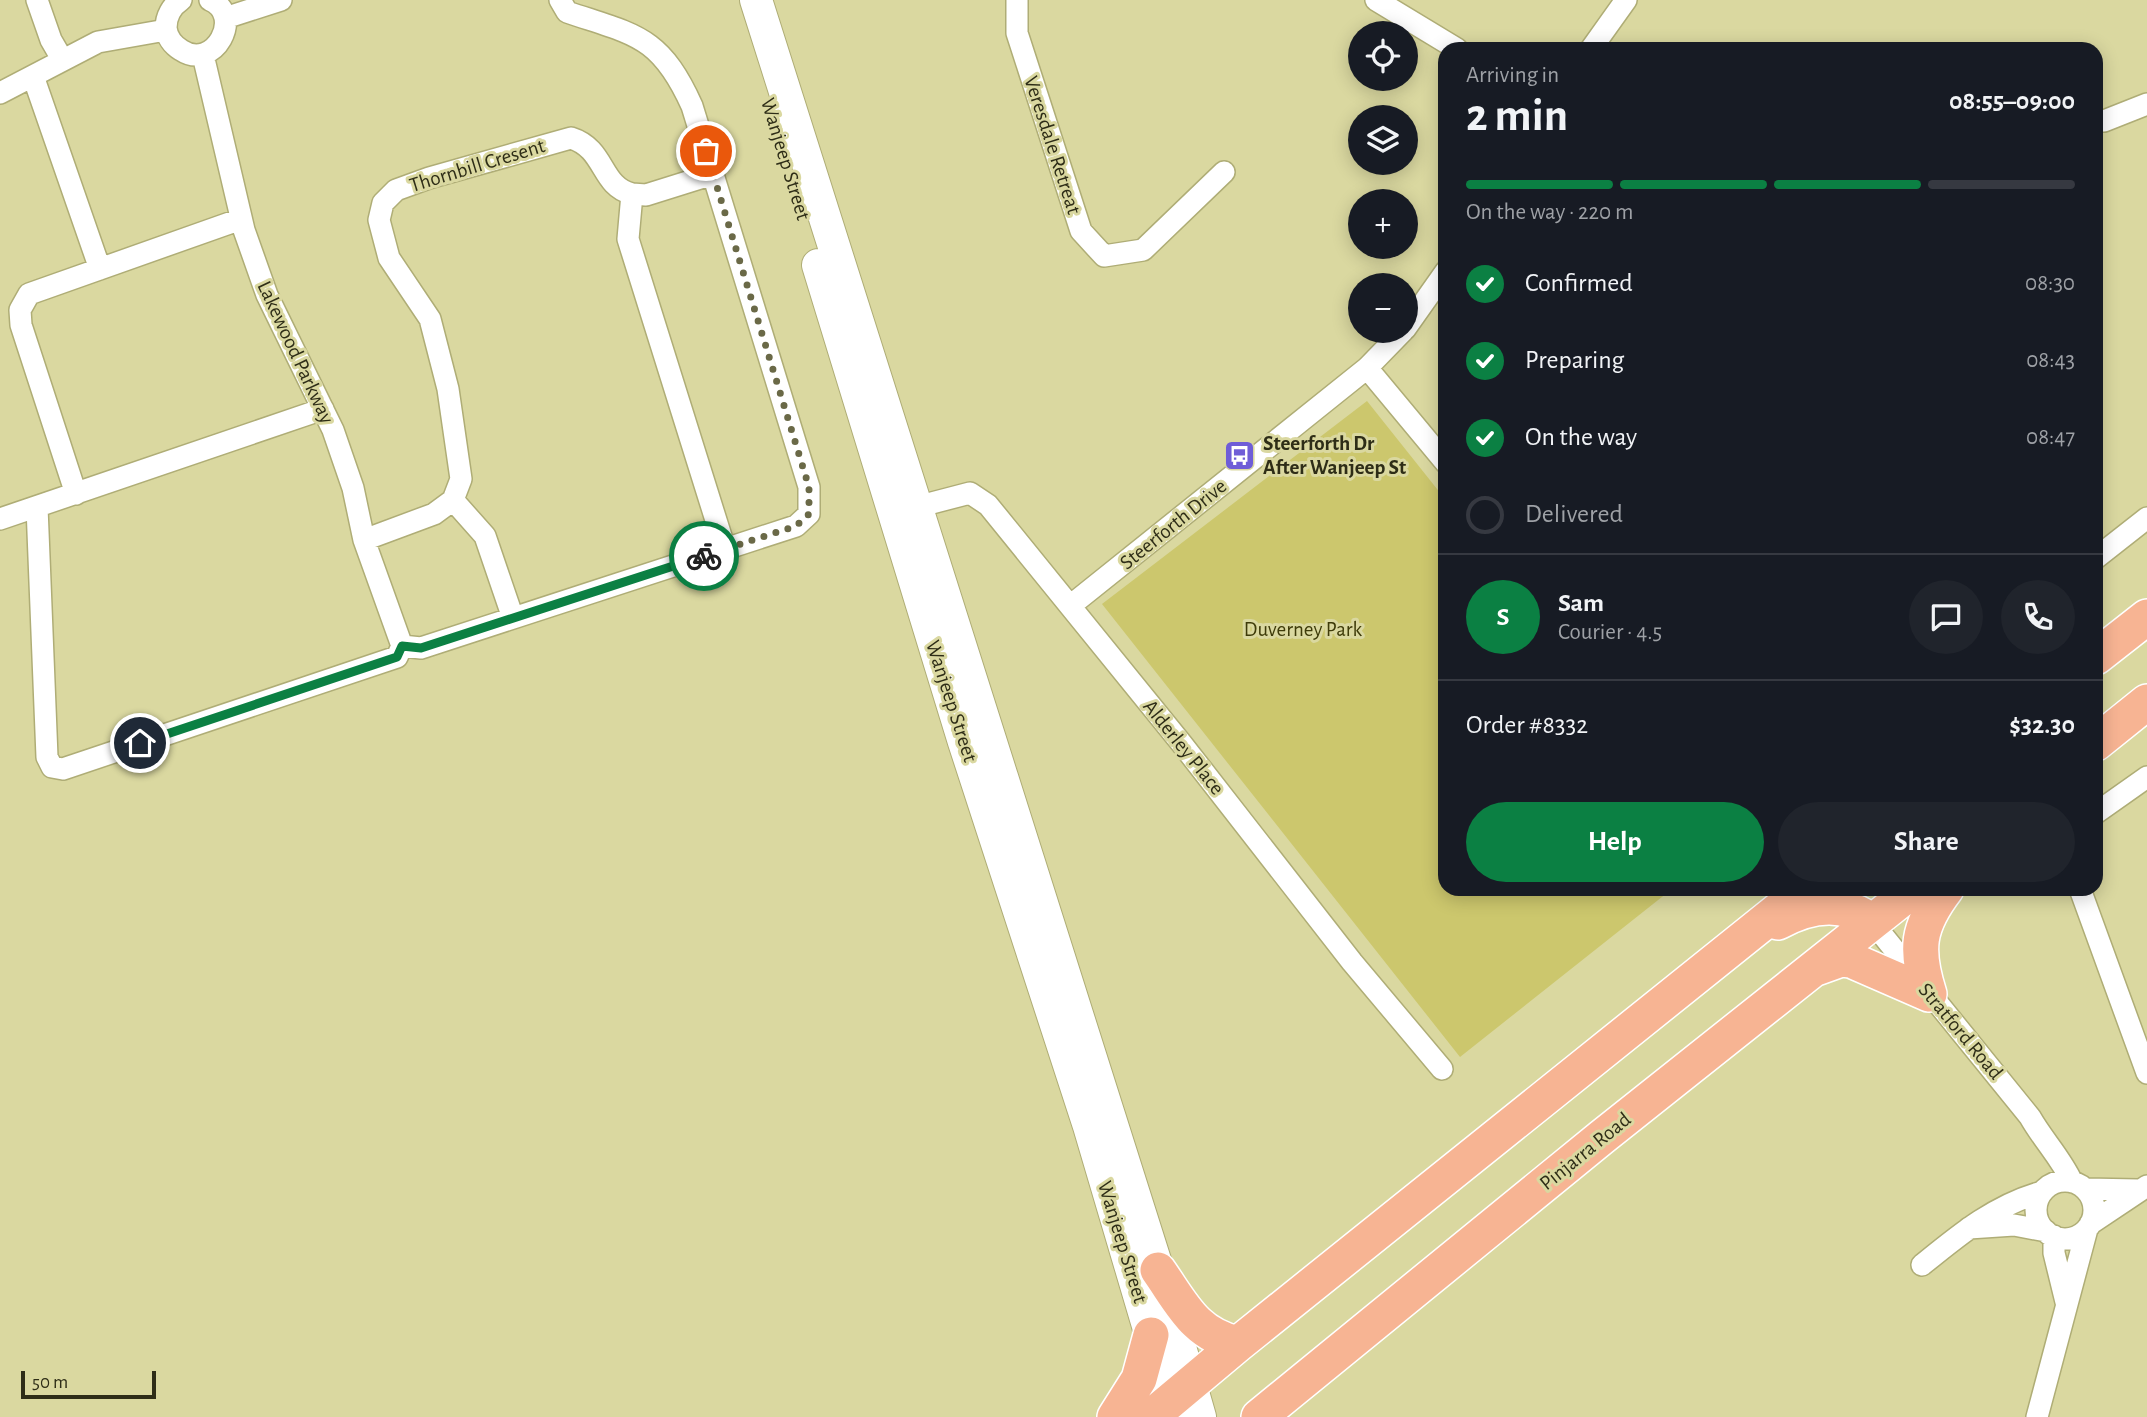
<!DOCTYPE html>
<html lang="en">
<head>
<meta charset="utf-8">
<style>
	:root { --surface:#171b24; --page:#20242c; --text:#f1f3f6; --muted:#9ea1a6; --line:#363941; --accent:#0b8043 }
	body { margin:0; font-family:"Alegreya Sans",sans-serif; background:var(--page); color:var(--text); height:100vh; display:flex; flex-direction:column; font-size:26px; white-space:nowrap }
	* { box-sizing:border-box; margin:0 }
	p { font-size:23px; color:var(--muted) }
	.icon { flex:none; width:38px; height:38px; fill:none; stroke:currentColor; stroke-width:2; stroke-linecap:round; stroke-linejoin:round }
	.map { position:relative; flex:1; overflow:hidden }
	.details { position:absolute; left:1438px; top:42px; width:665px; height:854px; display:flex; flex-direction:column; background:var(--surface); border-radius:21px; box-shadow:0 4px 18px #0003 }
	.details>* { flex:none }
	.tools { position:absolute; left:1348px; top:21px; display:grid; gap:14px }
	.tools a { display:grid; place-items:center; width:70px; height:70px; border-radius:50%; background:var(--surface); box-shadow:0 4px 18px #0003; font-size:35px }
	.scale { position:absolute; left:21px; bottom:18px; width:135px; box-sizing:border-box; padding-left:7px; border:4px solid #2e2d17; border-top:0; font-size:19px; line-height:24px; white-space:nowrap; color:#2e2d17; -webkit-text-stroke:5px #dad8a0; paint-order:stroke }
	.pin { position:absolute; display:grid; place-items:center; width:60px; height:60px; color:#fff; margin:-30px; border:4px solid #fff; border-radius:50%; box-shadow:0 2px 7px #0007 }
	.courier { position:absolute; display:grid; place-items:center; width:70px; height:70px; margin:-35px; border:5px solid #0b8043; border-radius:50%; background:#fff; color:#222; box-shadow:0 2px 9px #0007 }
	.head em { font-style:normal; font-weight:600 }
	.head div { display:flex; flex-direction:column-reverse }
	.head { display:flex; align-items:center; justify-content:space-between; height:119px; padding:0 28px }
	h1 { font-size:46px; font-weight:600; line-height:52px }
	.bar { display:grid; grid-template-columns:repeat(4,1fr); gap:10px 7px; align-content:center; height:84px; padding:0 28px }
	.bar i { height:9px; border-radius:5px; background:var(--line) }
	.bar .active { background:var(--accent) }
	.bar p { grid-column:span 4 }
	.line { display:flex; align-items:center; gap:18px; padding:0 28px; border-top:2px solid var(--line) }
	.line div { flex:1 }
	.round { display:grid; place-items:center; flex:none; width:74px; height:74px; border-radius:37px; background:var(--page) }
	ol { padding:0 28px; list-style:none }
	li { display:flex; align-items:center; gap:21px; height:77px }
	li p { margin-inline-start:auto }
	li .icon { padding:7px; border-radius:50%; background:var(--accent); color:#fff; stroke-width:4 }
	li:last-child { color:var(--muted) }
	li i { width:38px; height:38px; border:4px solid var(--line); border-radius:50% }
	.button { display:flex; gap:14px; margin-top:auto; padding:14px 28px }
	.button a { flex:1; height:80px; border-radius:42px; background:var(--accent); color:#fff; font-size:28px; font-weight:600; line-height:80px; text-align:center }
	.button a+a { background:var(--page); color:var(--text) }
	.map>svg:first-child { display:block }
</style>
</head>
<body>
<div class="map">
<svg width="2147" height="1417" viewBox="0 0 2147 1417">
	<rect width="100%" height="100%" fill="#dad8a0"/>
	<path fill="#ccc76d" d="M1367,401L1445,499L1446,889H1672L1460,1057L1102,604Z"/>
	<g fill="none" stroke-linecap="round" stroke-linejoin="round">
		<defs>
			<path id="minor" d="M37,0L51,40L62,59
				M181,0C172,6 166,16 166,28C167,37 173,45 181,50C214,72 245,15 210,0
				M1017,0V33L1081,231L1104,256L1143,250L1224,172
				M1376,0L1457,49
				M225,18L281,0
				M1591,49L1626,0
				M203,55L244,230L267,295L333,430L353,488L364,540L402,646
				M33,76L100,269
				M0,93L98,42L166,30
				M2096,120L2104,121L2147,104
				M632,194L646,195L713,174
				M1405,329L1446,271
				M1367,368L1446,463
				M76,494L21,325L20,310L29,294L241,219
				M37,507L47,757L52,767L63,769L397,657L402,646
				M905,510L970,493L988,505L1182,744L1352,962L1442,1069
				M0,519L323,409
				M364,540L434,514L453,500
				M2096,558L2147,518
				M1070,606L1367,368L1403,331
				M513,618L485,536L453,500L461,479L448,389L430,319L389,258L379,220L383,203L396,190L429,178L571,138C606,149 600,186 632,194L628,239L725,549
				M402,646L421,648L796,526L809,514V487L692,106C660,35 635,35 567,12L560,0
				M2096,813L2147,777
				M2080,889L2147,1073
				M1872,922L2030,1117C2043,1140 2061,1158 2072,1182
				M2036 1210a29 29 0 1 1 58 0a29 29 0 1 1-58 0Z
				M2086,1189L2138,1190
				M2090,1224L2147,1186
				M1969,1228L2014,1225L2046,1231
				M2054,1236V1253L2066,1302
				M1922,1265C1960,1234 1995,1205 2042,1192
				M2037,1417L2087,1229"/>
			<path id="secondary" d="M756,0L1158,1270L1200,1417
				M818,265L964,742L1089,1126L1175,1417"/>
			<path id="primary" d="M2096,657L2147,617
				M2096,743L2147,702
				M1778,922C1809,905 1843,899 1872,922
				M1816,968L1841,959L1851,960L1929,994
				M1929,994C1915,950 1917,927 1946,889
				M1158,1270C1182,1304 1194,1334 1238,1344
				M1115,1417L1139,1379L1151,1335
				M1151,1417L1238,1344L1805,889
				M1259,1417L1602,1137L1914,889"/>
		</defs>
		<use href="#minor" stroke="#afad76" stroke-width="24"/>
		<use href="#secondary" stroke="#afad76" stroke-width="34"/>
		<use href="#primary" stroke="#fff" stroke-width="38"/>
		<use href="#minor" stroke="#fff" stroke-width="21"/>
		<use href="#secondary" stroke="#fff" stroke-width="32"/>
		<use href="#primary" stroke="#f7b493" stroke-width="35"/>
	</g>
	<g fill="none" stroke-linecap="round" stroke-linejoin="round">
		<path stroke="#6a6947" stroke-width="7" stroke-dasharray="0 12.6" d="M704,556L796,526L809,514V487L706,151"/>
		<path stroke="#0b8043" stroke-width="9" d="M140,743L397,657L402,646L421,648L704,556"/>
	</g>
	<defs>
		<symbol id="bus-square" viewBox="-11 -11 22 22"><rect x="-9" y="-9" width="18" height="18" rx="4" fill="#6f5dd7" stroke="#dad8a0"/><path d="M-5-6H5V4H4V6H2V4H-2V6H-4V4H-5ZM-3.5-4V0h7V-4ZM-3.5 1.2v1.5H-2V1.2ZM2 1.2v1.5H3.5V1.2Z" fill="#fff"/></symbol>
	</defs>
	<g fill-rule="evenodd">
		<use href="#bus-square" x="1222" y="438" width="35" height="35"/>
	</g>
	<g text-anchor="middle" stroke-width="6" stroke-linejoin="round" paint-order="stroke">
		<g font-size="21" fill="#2e2d17" stroke="#dad8a0">
			<text transform="translate(1053 145) rotate(72)" y="7">Veresdale Retreat</text>
			<text transform="translate(786 159) rotate(73)" y="7">Wanjeep Street</text>
			<text transform="translate(477 165) rotate(-17)" y="7">Thornbill Cresent</text>
			<text transform="translate(296 352) rotate(65)" y="7">Lakewood Parkway</text>
			<text transform="translate(1173 524) rotate(-39)" y="7">Steerforth Drive</text>
			<text transform="translate(952 701) rotate(72)" y="7">Wanjeep Street</text>
			<text transform="translate(1184 747) rotate(51)" y="7">Alderley Place</text>
			<text transform="translate(1961 1031) rotate(50)" y="7">Stratford Road</text>
			<text transform="translate(1585 1151) rotate(-39)" y="7">Pinjarra Road</text>
			<text transform="translate(1123 1242) rotate(73)" y="7">Wanjeep Street</text>
		</g>
		<g font-size="21" font-weight="bold" fill="#2e2d17" stroke="#dad8a0" text-anchor="start">
			<text x="1263" y="450">Steerforth Dr<tspan x="1263" dy="24">After Wanjeep St</tspan></text>
		</g>
		<g font-size="21" fill="#3e3b09" stroke="#dad8a0">
			<text x="1303" y="636">Duverney Park</text>
		</g>
	</g>
</svg>
<div class="tools">
<a><svg class="icon" aria-label="locate" viewBox="0 0 24 24"><circle cx="12" cy="12" r="6"/><path d="M12 2v4M12 18v4M2 12h4M18 12h4"/></svg></a>
<a><svg class="icon" aria-label="layers" viewBox="0 0 24 24"><path d="M12 4l9 5-9 5-9-5zM3 14l9 5 9-5"/></svg></a>
<a>+</a>
<a>−</a>
</div>
<div class="scale">50 m</div>
<div class="pin" style="left:706px;top:151px;background:#ea580c"><svg class="icon" aria-label="bag" viewBox="0 0 24 24"><path d="M5 8h14l-1 12H6zM9 8a3 3 0 0 1 6 0"/></svg></div>
<div class="pin" style="left:140px;top:743px;background:#1f2937"><svg class="icon" aria-label="home" viewBox="0 0 24 24"><path d="M3 11l9-7 9 7M6 9v11h12V9"/></svg></div>
<div class="courier" style="left:704px;top:556px"><svg class="icon" aria-label="bike" viewBox="0 0 24 24"><circle cx="6" cy="16" r="4"/><circle cx="18" cy="16" r="4"/><path d="M6 16l4-8h5l3 8M10 8l3 8H6M13 5h3"/></svg></div>
<section class="details">
<div class="head"><div><h1>2 min</h1><p>Arriving in</p></div><em>08:55–09:00</em></div>
<div class="bar"><i class="active"></i><i class="active"></i><i class="active"></i><i></i><p>On the way · 220 m</p></div>
<ol>
<li><svg class="icon" aria-label="check" viewBox="0 0 24 24"><path d="M5 12l5 5 9-10"/></svg>Confirmed<p>08:30</p></li>
<li><svg class="icon" aria-label="check" viewBox="0 0 24 24"><path d="M5 12l5 5 9-10"/></svg>Preparing<p>08:43</p></li>
<li><svg class="icon" aria-label="check" viewBox="0 0 24 24"><path d="M5 12l5 5 9-10"/></svg>On the way<p>08:47</p></li>
<li><i></i>Delivered</li>
</ol>
<div class="line" style="height:126px"><b class="round" style="background:var(--accent);color:#fff">S</b><div><b>Sam</b><p>Courier · 4.5</p></div><a class="round"><svg class="icon" aria-label="chat" viewBox="0 0 24 24"><path d="M4 5h16v11H9l-5 4z"/></svg></a><a class="round"><svg class="icon" aria-label="phone" viewBox="0 0 24 24"><path d="M5 4h4l2 5-3 2q2 4 5 5l2-3 5 2v4C11 20 4 13 5 4z"/></svg></a></div>
<div class="line" style="height:91px"><div>Order #8332</div><b>$32.30</b></div>
<div class="button"><a>Help</a><a>Share</a></div>
</section>
</div>
</body>
</html>
